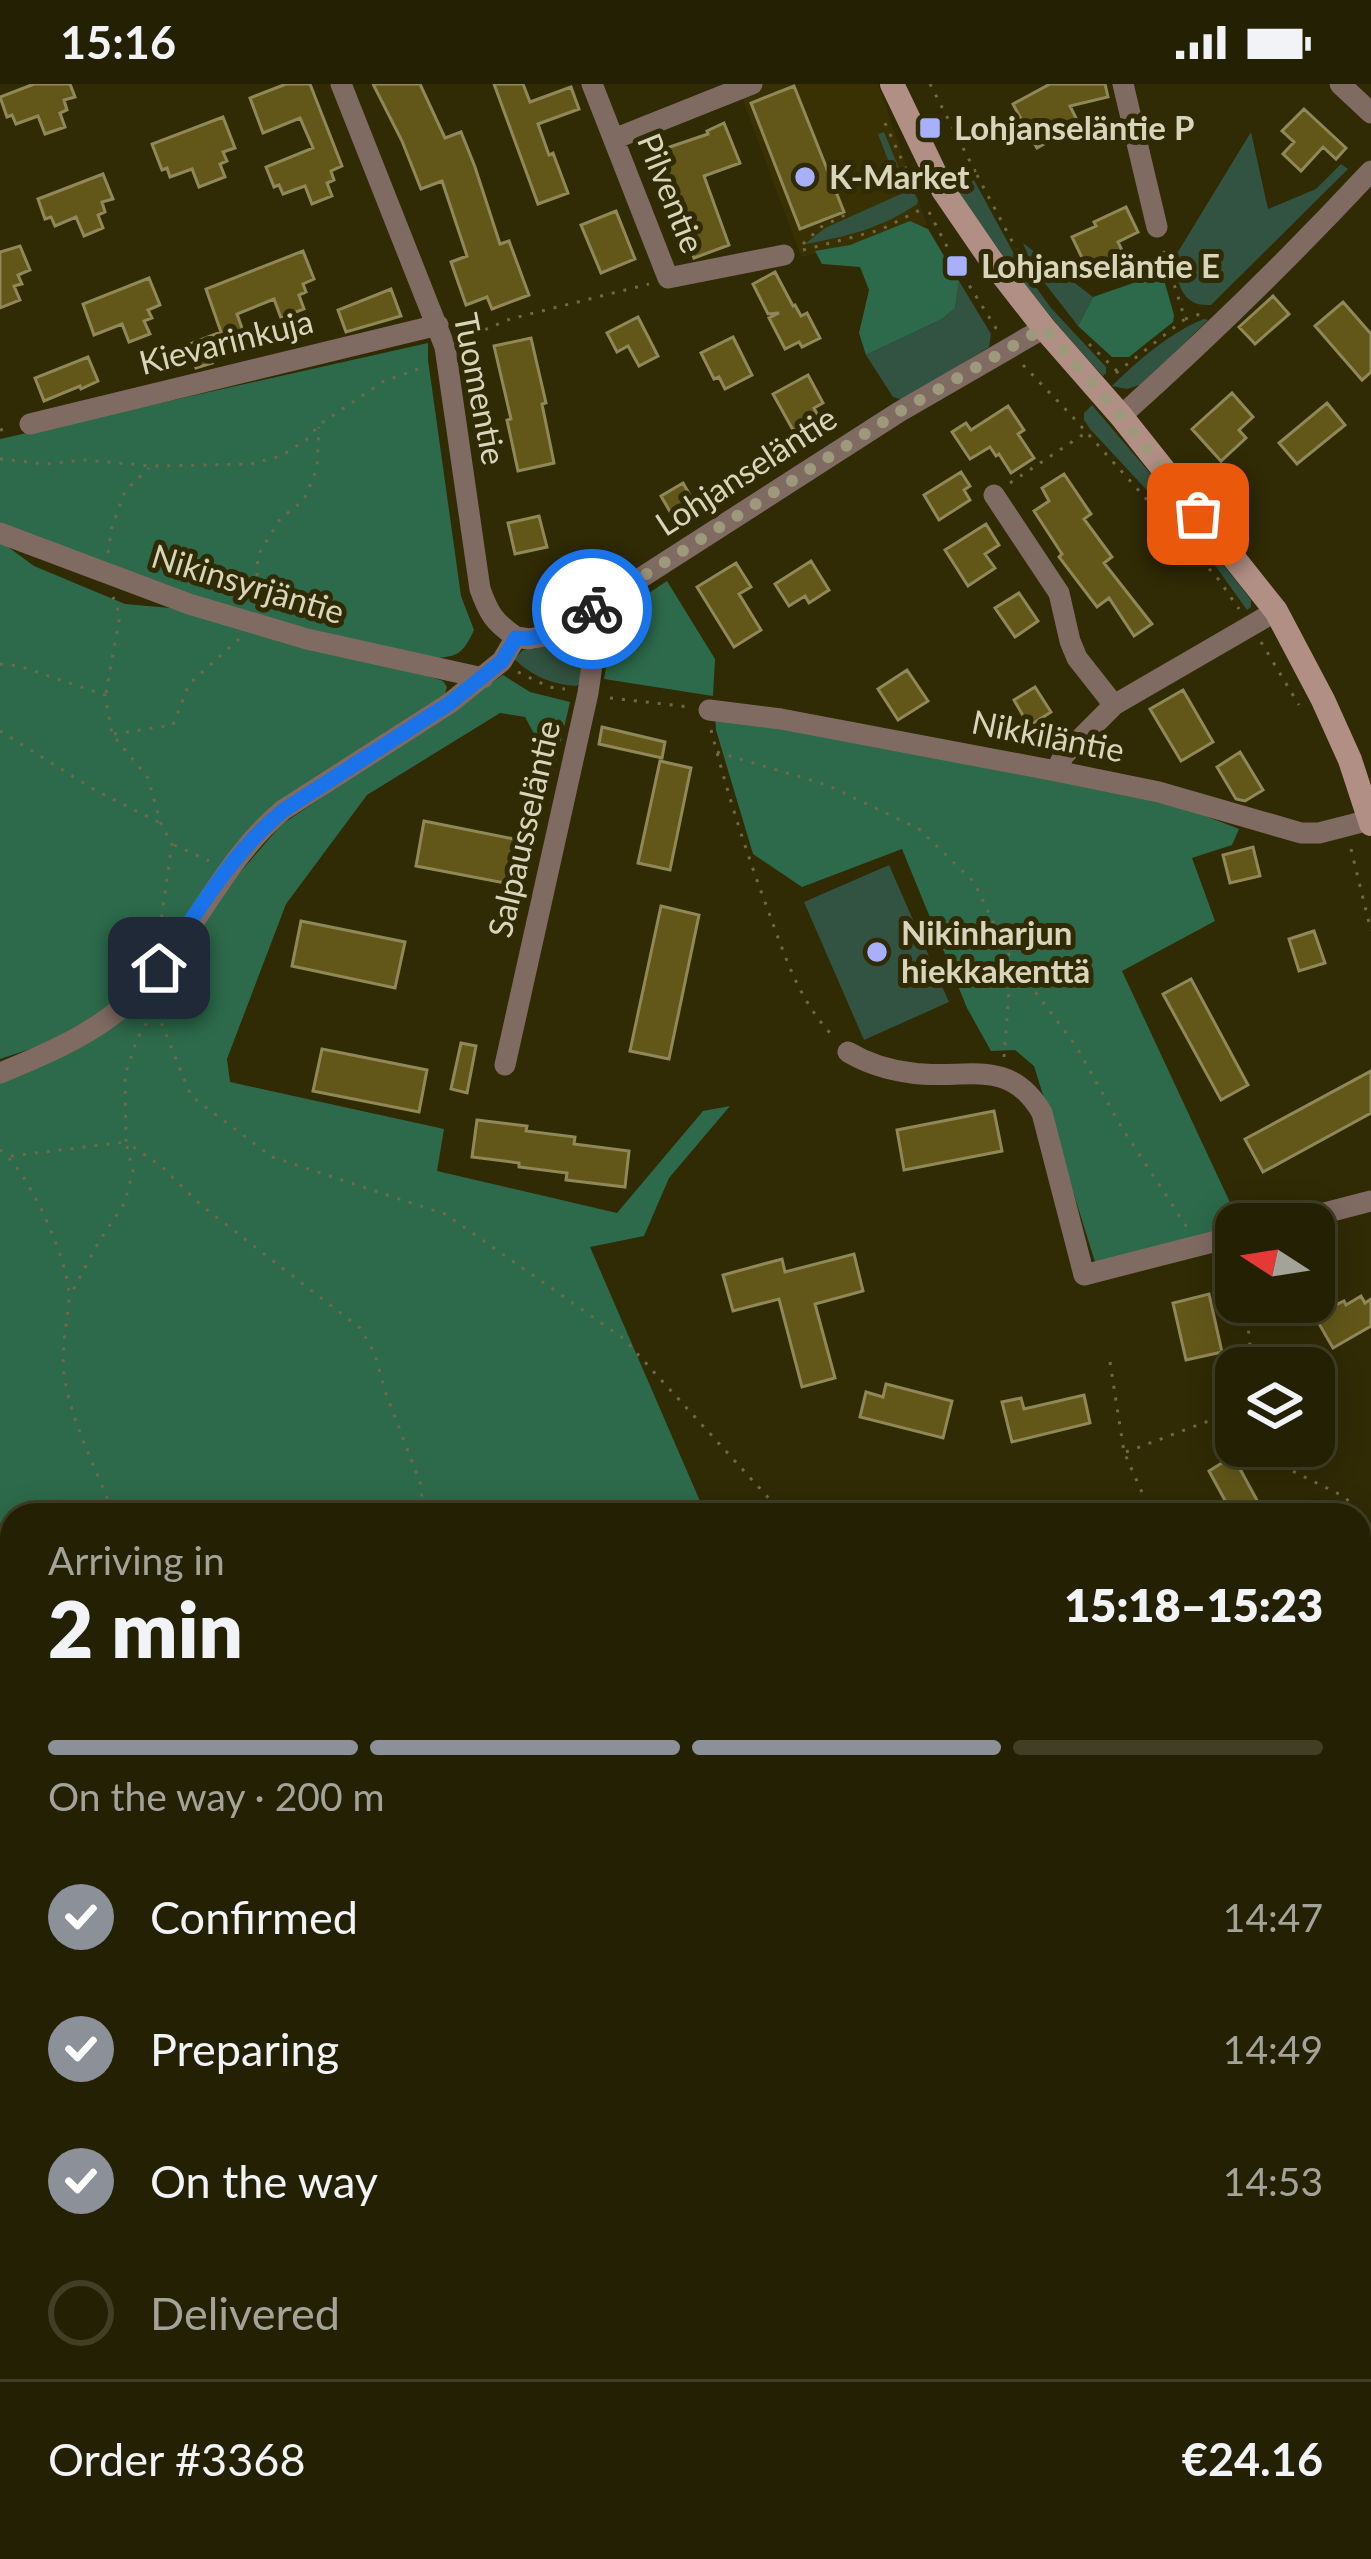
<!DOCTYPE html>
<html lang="en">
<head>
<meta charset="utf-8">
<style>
	:root { --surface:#242004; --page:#302d13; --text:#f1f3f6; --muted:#a3a39a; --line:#413e26; --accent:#8c9099 }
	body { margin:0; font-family:Lato,sans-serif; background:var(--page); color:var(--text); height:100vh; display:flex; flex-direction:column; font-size:45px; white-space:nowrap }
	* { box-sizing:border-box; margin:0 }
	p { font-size:39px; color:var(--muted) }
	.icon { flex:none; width:66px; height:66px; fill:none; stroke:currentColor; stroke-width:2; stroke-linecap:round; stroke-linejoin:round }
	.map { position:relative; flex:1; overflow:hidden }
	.sheet { position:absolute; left:0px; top:1419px; width:1371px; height:1056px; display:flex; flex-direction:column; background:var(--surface); border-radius:36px 36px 0 0; box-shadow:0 6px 30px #0003,0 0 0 3px var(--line) }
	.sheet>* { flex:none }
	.needle { width:78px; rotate:282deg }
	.buttons { position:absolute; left:1215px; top:1119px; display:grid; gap:24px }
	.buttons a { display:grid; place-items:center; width:120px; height:120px; border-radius:24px; background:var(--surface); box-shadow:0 6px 30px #0003,0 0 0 3px var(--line); font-size:60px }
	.pin { position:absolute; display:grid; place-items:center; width:102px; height:102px; color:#fff; margin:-51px; border-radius:24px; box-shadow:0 6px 18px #0006 }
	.courier { position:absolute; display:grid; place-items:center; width:120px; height:120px; margin:-60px; border:9px solid #1a73e8; border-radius:50%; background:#fff; color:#222; box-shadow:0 3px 15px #0007 }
	.overview em { font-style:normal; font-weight:800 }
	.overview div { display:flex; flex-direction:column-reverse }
	.overview { display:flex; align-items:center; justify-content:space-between; height:204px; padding:0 48px }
	h1 { font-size:78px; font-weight:800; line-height:90px }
	.bar { display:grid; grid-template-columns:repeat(4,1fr); gap:18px 12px; align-content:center; height:144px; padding:0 48px }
	.bar i { height:15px; border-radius:9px; background:var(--line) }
	.bar .current { background:var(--accent) }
	.bar p { grid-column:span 4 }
	.line { display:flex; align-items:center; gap:30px; padding:0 48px; border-top:3px solid var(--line) }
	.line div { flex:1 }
	ol { padding:0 48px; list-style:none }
	li { display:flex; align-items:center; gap:36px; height:132px }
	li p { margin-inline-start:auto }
	li .icon { padding:12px; border-radius:50%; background:var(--accent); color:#fff; stroke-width:4 }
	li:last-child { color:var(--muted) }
	li i { width:66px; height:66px; border:6px solid var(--line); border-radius:50% }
	.status { display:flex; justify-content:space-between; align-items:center; height:84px; padding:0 60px; background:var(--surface); direction:ltr }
	.status svg { height:33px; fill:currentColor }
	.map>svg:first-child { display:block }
</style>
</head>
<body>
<div class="status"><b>15:16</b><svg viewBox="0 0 49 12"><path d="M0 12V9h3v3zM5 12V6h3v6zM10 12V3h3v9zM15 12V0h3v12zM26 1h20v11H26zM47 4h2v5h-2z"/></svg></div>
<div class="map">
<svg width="1371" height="2475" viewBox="0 0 1371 2475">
	<rect width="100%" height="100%" fill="#302a05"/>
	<path fill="#393104" d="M737,0H878L927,141L801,173Z"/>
	<path fill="#325341" d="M884,48L898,82L918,116L917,120C882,144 846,153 805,160L825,144L901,110L878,50Z
		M1251,48L1268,125L1316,105L1341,80L1348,85L1211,221C1181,223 1179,200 1173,176Z
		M974,96L1020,181L1051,224L1106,283V289L1103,292C1049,234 1002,173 958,108Z
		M1023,159L1093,213L1078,242L1033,184Z
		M959,197L991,250L989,263L903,316L893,313L866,271L942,235L955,224Z
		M1204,235L1208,236L1143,300L1127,305L1112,302C1137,277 1171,248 1204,235Z
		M1092,321L1161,402L1251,516V523L1247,526L1209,473L1090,345L1084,336V329Z
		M572,547L579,548C592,565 585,580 581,599L576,602C550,600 533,592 514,575L523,566L535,565Z
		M889,781L949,918L864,956L804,818Z
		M1371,2218V2475H1361L1354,2463H1359V2228Z
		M1126,2463H1321L1291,2475H1113Z"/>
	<path fill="#2d6a4b" d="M910,137L928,145L959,197L955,224L942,235L866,271L859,249L869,206L860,183L822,180L815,167L850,161Z
		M1162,189L1174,231L1173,238L1129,273H1112L1078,242L1093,213Z
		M428,259V276L461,512L474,546C461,574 456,572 427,575L222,523L0,440V355Z
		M0,457L34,482L125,520L170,524L434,594L443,597L447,603L444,613L296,708L135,901L109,925L63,954L0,975Z
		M667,497L715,575L713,612L604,595L613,542L634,519Z
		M503,591L530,608L570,618L554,687L525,633L500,629L367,711L286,820L227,975L230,998L444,1045L437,1087L617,1129L703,1027L730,1022L669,1094L644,1152L590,1163L706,1431H12V1562L0,1552V998L125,933L180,877L223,808L281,741Z
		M715,632L1157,713L1239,745L1232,761L1192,774L1215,837L1122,887L1240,1140H1236V1144L1095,1178L1034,982L1015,966L991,967L967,924L902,765L802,803L753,770L716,646Z
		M0,1609L12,1620L10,1793L0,1790Z
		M1371,2034V2218L1359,2228V2048Z
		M67,2463H308L220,2475H0V2465L47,2466Z
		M390,2463H943L956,2475H434Z"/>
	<path fill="#625719" stroke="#918859" stroke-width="3" d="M34,0H70L75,13L64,16L67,26L60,29L65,43L45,50L38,32L16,40L12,31L7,33L0,13Z
		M286,0H310L342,82L331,87L334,96L327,99L332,112L312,120L305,102L283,110L279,101L274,103L266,83L313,64L300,34L263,49L250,14Z
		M373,0H420L445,54L461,48L475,83L500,160L509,157L529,211L492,225L487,213L466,221L451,178L467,172L442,97L421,105L402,57Z
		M494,0H523L530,18L571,3L579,25L538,40L549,71L553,69L568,109L538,120Z
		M1050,0H1105L1108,13L1070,22L1077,36L1056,47L1058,52L1037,64L1030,52L1019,58L1010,41L1021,35L1013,20Z
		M794,2L844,128L800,145L751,19Z
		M1304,25L1346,64L1336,75L1323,63L1301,87L1283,70L1294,58L1282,47Z
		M223,33L235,64L223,68L227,77L220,80L225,93L199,103L192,85L170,93L167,84L162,86L152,60Z
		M724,39L740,79L704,92L729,161L694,174L658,83L663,81L658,67L708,50L707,47Z
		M103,90L113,115L102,118L105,128L98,131L103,144L84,152L76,133L55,142L51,133L45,135L38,115Z
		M1126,123L1138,148L1118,158L1129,181L1103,194L1094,176L1085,180L1072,153L1096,142L1094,138Z
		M616,127L635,175L601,189L581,141Z
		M20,162L30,186L18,191L22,200L14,202L20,216L0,224V168Z
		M303,167L314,195L303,200L306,208L299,211L304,225L281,234L274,215L237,230L248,261L210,275L212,279L196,284L187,261L221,248L206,205Z
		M775,188L793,222L795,221L801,232L807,229L820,254L802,263L799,258L785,265L769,234L779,229L768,230L753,200Z
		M149,194L160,221L148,226L152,234L144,237L150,250L129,258L122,240L94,251L83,220Z
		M391,205L401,232L346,248L338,226Z
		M1273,212L1289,230L1255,260L1239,243Z
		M1343,218L1371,250V288L1362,296L1315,242Z
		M638,233L658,272L639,282L628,262L617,268L607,249Z
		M733,253L752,291L725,305L719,293L714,295L701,269Z
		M531,254L546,319L542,320L554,379L518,387L507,336L511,335L494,262Z
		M88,273L98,297L81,305L80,302L44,317L35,294Z
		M808,291L823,319L814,324L823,342L798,355L773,310Z
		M1232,309L1253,333L1239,346L1246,354L1221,377L1192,345Z
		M1327,319L1345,341L1297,380L1279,359Z
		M1008,322L1024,346L1018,350L1034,374L1011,389L999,370L996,372L990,363L970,375L952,348L966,339L971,346Z
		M961,388L970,402L964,406L970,416L939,436L924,411Z
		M1064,390L1091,430L1084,435L1112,473L1104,479L1152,540L1134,552L1109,514L1097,523L1059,473L1062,470L1034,427L1049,417L1042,404Z
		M683,399L698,425L676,438L661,412Z
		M539,432L547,463L515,470L508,439Z
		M986,440L999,461L985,470L995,484L968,502L945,466Z
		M811,477L829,506L809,519L805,512L789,522L775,500Z
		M736,479L751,503L739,510L761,546L734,563L697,503Z
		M1019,509L1038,537L1015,553L995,524Z
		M907,586L928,617L898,636L878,605Z
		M1035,603L1051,628L1029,642L1014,616Z
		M1183,606L1213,658L1181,677L1150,625Z
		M602,643L665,658L662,674L599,660Z
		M1240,668L1263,706L1245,717L1236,715L1217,683Z
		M660,677L691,684L670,786L638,779Z
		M424,737L529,758L520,802L416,782Z
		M1253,763L1260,792L1230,799L1223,771Z
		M661,822L699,831L669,975L630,967Z
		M301,837L405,858L395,904L292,882Z
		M1314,847L1325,879L1299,887L1289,855Z
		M1191,895L1248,1001L1221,1016L1163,910Z
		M461,959L476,962L467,1009L451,1005Z
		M322,965L427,986L419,1028L313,1007Z
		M1371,987V1029L1263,1088L1245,1055Z
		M994,1027L1002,1067L904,1086L897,1046Z
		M477,1036L527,1042L526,1047L575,1053L574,1060L629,1067L625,1103L566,1096L567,1089L519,1083V1079L472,1073Z
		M854,1170L863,1207L815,1220L835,1294L802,1303L779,1215L733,1227L723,1191L782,1175L785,1188Z
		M1209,1210L1222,1268L1186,1276L1173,1219Z
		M1361,1212L1365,1219L1371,1215V1242L1333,1264L1314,1231L1344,1217L1346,1221Z
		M886,1300L952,1317L943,1354L860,1333L866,1308L883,1313Z
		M1084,1311L1090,1339L1012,1358L1002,1318L1021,1314L1024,1325Z
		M1233,1372L1259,1420L1241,1431H1233L1209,1387Z"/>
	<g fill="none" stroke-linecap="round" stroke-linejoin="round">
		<path stroke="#6e6948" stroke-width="3" stroke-dasharray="3 9" stroke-linecap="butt" d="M930,0L976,89L965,95
			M885,39L906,85
			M977,91L1022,176L1041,202
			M929,128L957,182L999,249
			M803,160L821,143L845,131
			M803,166L880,146L926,123
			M1185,235L1200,230
			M463,255L510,235L649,200
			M1089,260L1118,288
			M1023,281L1071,331L1219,496L1239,525
			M1116,289L1185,235L1162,162
			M0,346L11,344
			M0,375L46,380L84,376L152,382L250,380L281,372L306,356L319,341L384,297L416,286L423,277
			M1010,399L1087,348
			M108,469L112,443L125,407L149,384
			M256,516L258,471L280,435L304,416L317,384L319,343
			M1261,558L1299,621
			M0,580L19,582L105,611L112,650L148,694L161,740L172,760L159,852
			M518,588L549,603L565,605
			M106,609L120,531L113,513
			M610,614L690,623
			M711,646C726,704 744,762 765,818C783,866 797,915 833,952
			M0,647L95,706L160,739
			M114,650L173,641L189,600L239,555
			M717,668L827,701L919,745L974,798L1012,877L1076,962L1122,1044L1188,1145
			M174,761L209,777
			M1351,765L1371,847
			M178,891L187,895L201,892L210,850
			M159,919L137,955L125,991L126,1058L161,1082L202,1122L360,1244L375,1270L385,1307L421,1401L423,1431
			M157,928L191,1012L272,1073L445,1130L623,1254L784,1431
			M1004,973L1011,881
			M0,1066C28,1085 71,1181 69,1215C67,1241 61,1264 64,1290C71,1339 97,1386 114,1431
			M11,1072L126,1058L133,1088L124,1120L98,1159L71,1210
			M1110,1278L1124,1368L1152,1431
			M1241,1284L1250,1259L1245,1218
			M1224,1334L1236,1346
			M1253,1362L1264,1373L1345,1413L1371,1444
			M1126,1368L1222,1332L1236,1296
			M0,1454L12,1472
			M0,1674L12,1681
			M0,1827L12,1829
			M0,2077L12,2088
			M1359,2134L1371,2142
			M1359,2155L1371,2159
			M1359,2228L1371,2218
			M0,2277L5,2275L12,2262
			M1359,2341L1371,2345
			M1359,2426L1371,2438
			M0,2453H12
			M501,2463L557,2475
			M816,2463L835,2475
			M676,2475L683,2463
			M1113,2475L1126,2463"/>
		<path stroke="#806b63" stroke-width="21" d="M341,0L445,263L480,505C489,530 494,538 516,553
			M592,0L668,194L784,171
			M1123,0L1157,143
			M1340,0L1371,29
			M614,55L752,0
			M1121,332C1208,254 1291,173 1371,87
			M30,340L438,241
			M994,411L1059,509L1070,557L1077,574L1114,621
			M0,449L189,520L307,555L483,594
			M709,626L781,635L1056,687L1159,708L1301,749H1319L1370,736
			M1056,687L1064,671L1114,621L1276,527
			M848,968C868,980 888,986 912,989C964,997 1009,971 1042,1029L1084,1191L1236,1152
			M505,981L588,609L597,546V522
			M0,989C52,968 105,945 144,903C196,848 224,775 283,726L450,619L502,577L516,553L529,555L544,552L597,522L899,328L1044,244
			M1282,1140L1371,1117
			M1359,1487L1371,1478
			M1369,1706L1371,1677
			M0,1804L12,1806
			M1359,2029L1371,2016"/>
		<path stroke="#b28f84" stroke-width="24" d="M892,0L943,106L991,176L1044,244L1121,332L1276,527L1323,616L1350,676L1371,740"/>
		<path stroke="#a09c7f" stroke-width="6" stroke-dasharray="24 12" stroke-linecap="butt" d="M0,1576L12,1587
			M993,2463L1006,2475"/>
	</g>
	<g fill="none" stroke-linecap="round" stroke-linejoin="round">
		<path stroke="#9e997c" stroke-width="12" stroke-dasharray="0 21.6" d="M592,525L899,328L1044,244L1121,332L1198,430"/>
		<path stroke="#1a73e8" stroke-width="15" d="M159,884C197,829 231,769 284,726L450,619L502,577L516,554C544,558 568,538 592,525"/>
	</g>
	<g fill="#a8b0fc" stroke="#302a05" stroke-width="4.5">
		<rect x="918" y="32" width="24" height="24" rx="6"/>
		<circle cx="805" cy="93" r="12"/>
		<rect x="945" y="170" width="24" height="24" rx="6"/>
		<circle cx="877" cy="868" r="12"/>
	</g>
	<g text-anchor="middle" stroke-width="10" stroke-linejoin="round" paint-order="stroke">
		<g font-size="33" font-weight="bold" fill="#d9d5bc" stroke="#302a05" text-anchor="start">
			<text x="954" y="56">Lohjanseläntie P</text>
			<text x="829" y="105">K-Market</text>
			<text x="981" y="194">Lohjanseläntie E</text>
			<text x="901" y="861">Nikinharjun<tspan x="901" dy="38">hiekkakenttä</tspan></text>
		</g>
		<g font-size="33" fill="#d9d5bc" stroke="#302a05">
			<text transform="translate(671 109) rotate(68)" y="12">Pilventie</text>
			<text transform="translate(226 258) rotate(-14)" y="12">Kievarinkuja</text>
			<text transform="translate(480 305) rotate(79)" y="12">Tuomentie</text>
			<text transform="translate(746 387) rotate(-33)" y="12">Lohjanseläntie</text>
			<text transform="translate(248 500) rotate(17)" y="12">Nikinsyrjäntie</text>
			<text transform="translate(1048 652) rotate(11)" y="12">Nikkiläntie</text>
			<text transform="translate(524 745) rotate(-77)" y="12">Salpausseläntie</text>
		</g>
	</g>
</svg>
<div class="buttons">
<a><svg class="needle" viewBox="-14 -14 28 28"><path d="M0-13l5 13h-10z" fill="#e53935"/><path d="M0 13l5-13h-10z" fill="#a3a39a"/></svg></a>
<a><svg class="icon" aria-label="layers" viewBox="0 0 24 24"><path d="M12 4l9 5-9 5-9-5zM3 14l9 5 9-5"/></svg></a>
</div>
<div class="pin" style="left:1198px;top:430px;background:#ea580c"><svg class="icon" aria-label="bag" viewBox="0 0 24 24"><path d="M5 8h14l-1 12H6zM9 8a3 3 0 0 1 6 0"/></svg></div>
<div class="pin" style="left:159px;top:884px;background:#1f2937"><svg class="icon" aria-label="home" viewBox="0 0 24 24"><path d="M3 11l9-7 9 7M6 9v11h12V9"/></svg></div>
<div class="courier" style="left:592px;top:525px"><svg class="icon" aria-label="bike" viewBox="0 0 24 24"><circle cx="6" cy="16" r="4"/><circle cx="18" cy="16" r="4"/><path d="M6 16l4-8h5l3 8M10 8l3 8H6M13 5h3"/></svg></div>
<section class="sheet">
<div class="overview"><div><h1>2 min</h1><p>Arriving in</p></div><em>15:18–15:23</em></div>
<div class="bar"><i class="current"></i><i class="current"></i><i class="current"></i><i></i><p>On the way · 200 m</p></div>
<ol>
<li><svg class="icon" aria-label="check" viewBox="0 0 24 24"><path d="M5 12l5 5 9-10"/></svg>Confirmed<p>14:47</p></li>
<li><svg class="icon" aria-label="check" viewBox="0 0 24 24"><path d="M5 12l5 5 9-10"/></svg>Preparing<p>14:49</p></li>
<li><svg class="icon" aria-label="check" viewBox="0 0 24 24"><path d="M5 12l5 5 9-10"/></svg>On the way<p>14:53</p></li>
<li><i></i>Delivered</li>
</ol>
<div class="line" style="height:156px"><div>Order #3368</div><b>€24.16</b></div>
</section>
</div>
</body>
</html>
